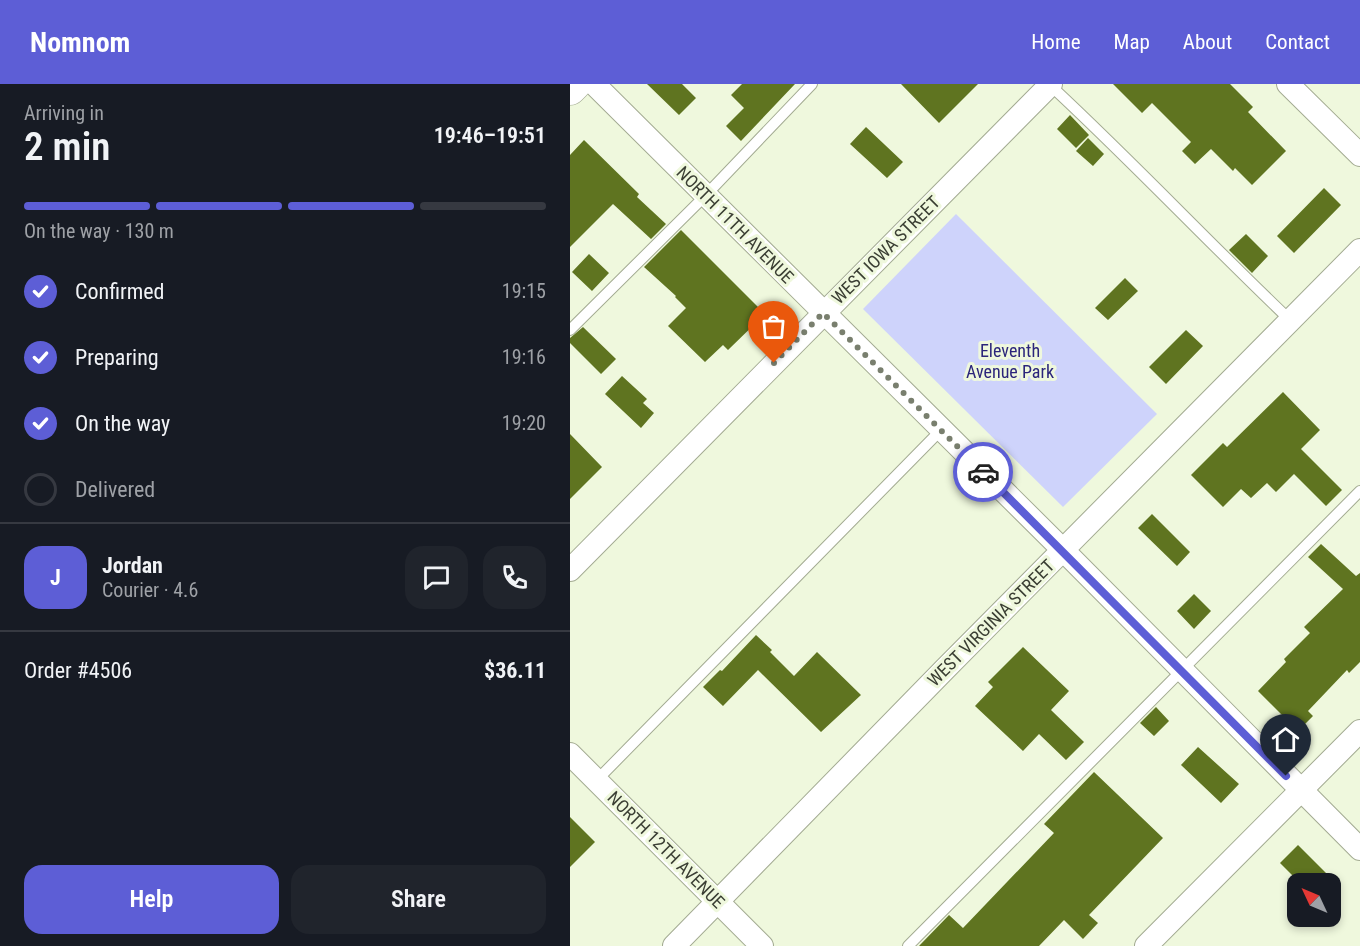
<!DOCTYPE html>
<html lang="en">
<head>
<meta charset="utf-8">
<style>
	:root { --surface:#171b24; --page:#20242c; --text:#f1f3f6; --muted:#9ea1a6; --line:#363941; --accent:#5d5ed6 }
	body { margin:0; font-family:"Roboto Condensed",sans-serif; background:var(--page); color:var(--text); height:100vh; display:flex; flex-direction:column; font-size:22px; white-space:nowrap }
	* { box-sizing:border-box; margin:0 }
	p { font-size:20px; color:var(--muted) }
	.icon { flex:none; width:33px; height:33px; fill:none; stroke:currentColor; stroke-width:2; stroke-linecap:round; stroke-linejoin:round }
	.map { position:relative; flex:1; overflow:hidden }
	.sheet { display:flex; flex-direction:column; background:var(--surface); width:570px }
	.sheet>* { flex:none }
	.needle { width:39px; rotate:314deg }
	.fabs { position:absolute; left:717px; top:789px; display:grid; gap:12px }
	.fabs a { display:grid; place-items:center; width:54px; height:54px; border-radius:12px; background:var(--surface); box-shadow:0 3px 9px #0003; font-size:30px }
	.pin { position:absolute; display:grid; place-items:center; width:51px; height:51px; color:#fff; margin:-62px -26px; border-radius:50% 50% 50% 0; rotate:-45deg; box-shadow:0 0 6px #0007 }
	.pin .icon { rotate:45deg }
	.courier { position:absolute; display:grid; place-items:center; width:60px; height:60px; margin:-30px; border:4px solid #5d5ed6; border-radius:50%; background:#fff; color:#222; box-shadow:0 2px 8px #0007 }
	.headline em { font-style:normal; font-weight:600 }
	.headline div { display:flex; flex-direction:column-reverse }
	.headline { display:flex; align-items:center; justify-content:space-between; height:102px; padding:0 24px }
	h1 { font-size:39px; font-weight:600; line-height:45px }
	.bar { display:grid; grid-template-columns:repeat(4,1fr); gap:9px 6px; align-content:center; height:72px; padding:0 24px }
	.bar i { height:8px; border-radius:4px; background:var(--line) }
	.bar .selected { background:var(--accent) }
	.bar p { grid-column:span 4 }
	.line { display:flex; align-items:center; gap:15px; padding:0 24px; border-top:2px solid var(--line) }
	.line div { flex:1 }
	.round { display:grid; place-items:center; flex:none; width:63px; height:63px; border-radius:18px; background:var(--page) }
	ol { padding:0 24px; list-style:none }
	li { display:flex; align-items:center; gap:18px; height:66px }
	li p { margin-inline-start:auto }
	li .icon { padding:6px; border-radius:50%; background:var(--accent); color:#fff; stroke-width:4 }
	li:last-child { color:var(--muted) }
	li i { width:33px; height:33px; border:3px solid var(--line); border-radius:50% }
	.button { display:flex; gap:12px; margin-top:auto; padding:12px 24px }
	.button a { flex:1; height:69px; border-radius:18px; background:var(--accent); color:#fff; font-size:24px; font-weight:600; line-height:69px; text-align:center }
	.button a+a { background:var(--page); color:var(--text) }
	header { display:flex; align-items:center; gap:36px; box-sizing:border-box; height:84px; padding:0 30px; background:var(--accent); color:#fff }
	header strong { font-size:28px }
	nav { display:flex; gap:33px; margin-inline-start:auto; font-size:21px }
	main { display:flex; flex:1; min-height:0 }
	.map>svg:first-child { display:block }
</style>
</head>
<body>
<header>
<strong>Nomnom</strong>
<nav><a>Home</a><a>Map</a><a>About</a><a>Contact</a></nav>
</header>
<main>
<section class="sheet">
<div class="headline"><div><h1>2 min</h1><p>Arriving in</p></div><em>19:46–19:51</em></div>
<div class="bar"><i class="selected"></i><i class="selected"></i><i class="selected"></i><i></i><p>On the way · 130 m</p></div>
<ol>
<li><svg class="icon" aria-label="check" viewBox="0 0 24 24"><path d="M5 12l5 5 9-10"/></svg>Confirmed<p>19:15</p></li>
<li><svg class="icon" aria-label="check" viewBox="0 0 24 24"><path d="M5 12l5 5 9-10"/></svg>Preparing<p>19:16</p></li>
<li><svg class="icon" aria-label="check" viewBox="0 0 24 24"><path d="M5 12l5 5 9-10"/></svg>On the way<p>19:20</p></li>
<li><i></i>Delivered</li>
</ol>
<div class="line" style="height:108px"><b class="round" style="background:var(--accent);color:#fff">J</b><div><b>Jordan</b><p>Courier · 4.6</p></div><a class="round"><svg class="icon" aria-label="chat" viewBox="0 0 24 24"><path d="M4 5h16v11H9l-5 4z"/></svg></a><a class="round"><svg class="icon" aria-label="phone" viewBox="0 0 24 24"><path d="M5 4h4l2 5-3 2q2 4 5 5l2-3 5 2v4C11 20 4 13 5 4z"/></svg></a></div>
<div class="line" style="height:78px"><div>Order #4506</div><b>$36.11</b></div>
<div class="button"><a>Help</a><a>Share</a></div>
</section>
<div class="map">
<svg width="790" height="862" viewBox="0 0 790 862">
	<rect width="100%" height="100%" fill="#eff8dd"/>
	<path fill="#ced3fb" d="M386,130L587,330L493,423L293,225Z"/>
	<path fill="#5f7420" d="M77,0H112L126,14L109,31Z
		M172,0H225L171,57L156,42L174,24L161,11Z
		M331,0H408L369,39Z
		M543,0H660L683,23L678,28L716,67L682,101L665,84L663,87L641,65L625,80L612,67L621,58L582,19L572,29Z
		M500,31L519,51L506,64L487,45Z
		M296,43L333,78L317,94L280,60Z
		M518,54L534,70L523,82L506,67Z
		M14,56L69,110L67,113L96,140L81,155L43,120L0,163V71Z
		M754,104L771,121L724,169L707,152Z
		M111,146L195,230L158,266L153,261L135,278L98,242L116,224L105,213L106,212L74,183Z
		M676,150L698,172L682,189L659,166Z
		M19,170L39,189L22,207L2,188Z
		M555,194L568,207L538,236L525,224Z
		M13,243L46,275L31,290L0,259V254Z
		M616,246L633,262L596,300L579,283Z
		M52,292L77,315L73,319L84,329L71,344L35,310Z
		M713,308L750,346L731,365L772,406L756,422L724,390L706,408L697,399L681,414L671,405L653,423L621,391L653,359L657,363Z
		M0,350L32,383L0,415Z
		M582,430L620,468L607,482L568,444Z
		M751,460L786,492L790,489V578L779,589L777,586L738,627L743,632L728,647L688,607L716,578L714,575L740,549L734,543L773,505L738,473Z
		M624,510L641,527L624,545L607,527Z
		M186,551L202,566L200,568L224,592L247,568L291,611L251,648L188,586L153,622L133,603L150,586L152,587Z
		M453,563L499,607L481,626L514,658L496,676L469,650L453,667L405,622L423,603L418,598Z
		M586,623L599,637L584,652L570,639Z
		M628,663L669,700L651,719L611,681Z
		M524,688L593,754L519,831L528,839L513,855L494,836L469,862H349L379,831L393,844L484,749L474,740Z
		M0,733L25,758L0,783Z
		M728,761L767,800H731L710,779Z"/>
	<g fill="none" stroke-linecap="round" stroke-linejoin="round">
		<defs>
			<path id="lane" d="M480,1C562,77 639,159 721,237
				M0,246L135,112L242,0
				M27,696L371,346
				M338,862L790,407"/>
			<path id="street" d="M24,0L493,466L790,765
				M718,0L790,71
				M0,486L481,0
				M0,670L192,862
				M104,862L375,585L790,166
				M576,862L790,647"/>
			<path id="secondary" d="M0,5L5,0"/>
		</defs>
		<use href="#lane" stroke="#a3ab92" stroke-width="12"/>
		<use href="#street" stroke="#a3ab92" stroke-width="24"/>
		<use href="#secondary" stroke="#a3ab92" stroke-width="33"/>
		<use href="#lane" stroke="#fff" stroke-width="10"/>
		<use href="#street" stroke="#fff" stroke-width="22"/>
		<use href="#secondary" stroke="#fff" stroke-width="32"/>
	</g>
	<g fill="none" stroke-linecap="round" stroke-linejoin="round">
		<path stroke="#797f6e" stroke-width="6" stroke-dasharray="0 10.8" d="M204,279L253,229L413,388"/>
		<path stroke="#5d5ed6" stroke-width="8" d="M413,388L716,692"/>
	</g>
	<g text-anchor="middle" stroke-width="6" stroke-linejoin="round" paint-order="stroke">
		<g font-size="18" fill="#3a3e33" stroke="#eff8dd">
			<text transform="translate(165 141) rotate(45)" y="6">NORTH 11TH AVENUE</text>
			<text transform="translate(316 166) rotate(-45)" y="6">WEST IOWA STREET</text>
			<text transform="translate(421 539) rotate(-45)" y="6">WEST VIRGINIA STREET</text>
			<text transform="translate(96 766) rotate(45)" y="6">NORTH 12TH AVENUE</text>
		</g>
		<g font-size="18" fill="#2b257b" stroke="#eff8dd">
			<text x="440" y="273">Eleventh<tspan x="440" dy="21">Avenue Park</tspan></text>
		</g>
	</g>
</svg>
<div class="fabs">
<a><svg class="needle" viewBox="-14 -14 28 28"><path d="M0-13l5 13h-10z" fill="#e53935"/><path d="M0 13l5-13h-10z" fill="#9ea1a6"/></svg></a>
</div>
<div class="pin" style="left:204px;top:279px;background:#ea580c"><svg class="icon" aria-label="bag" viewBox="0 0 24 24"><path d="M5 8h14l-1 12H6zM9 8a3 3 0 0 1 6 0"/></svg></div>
<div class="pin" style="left:716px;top:692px;background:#1f2937"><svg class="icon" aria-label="home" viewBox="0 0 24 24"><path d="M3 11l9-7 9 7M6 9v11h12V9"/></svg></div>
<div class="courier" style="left:413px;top:388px"><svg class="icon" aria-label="car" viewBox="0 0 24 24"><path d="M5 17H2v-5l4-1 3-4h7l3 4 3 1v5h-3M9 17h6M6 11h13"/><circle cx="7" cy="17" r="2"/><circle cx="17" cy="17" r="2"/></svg></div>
</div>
</main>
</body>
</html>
